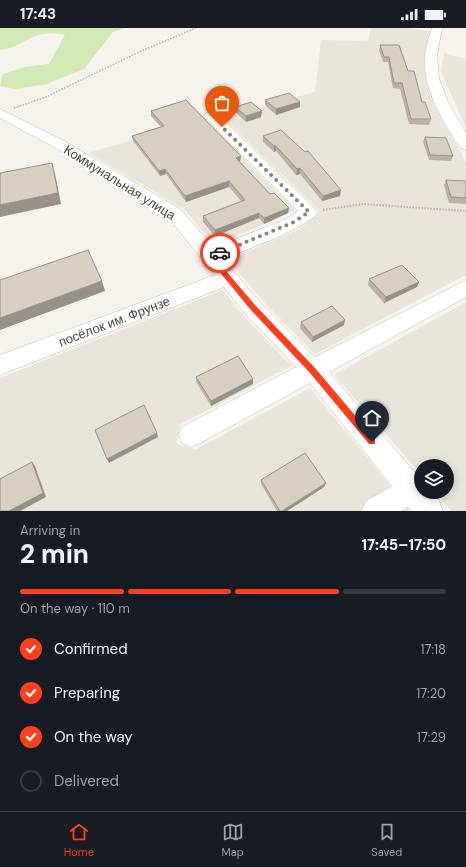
<!DOCTYPE html>
<html lang="en">
<head>
<meta charset="utf-8">
<style>
	:root { --surface:#171b24; --page:#20242c; --text:#f1f3f6; --muted:#9ea1a6; --line:#363941; --accent:#fc3f1d }
	body { margin:0; font-family:"DM Sans",sans-serif; background:var(--page); color:var(--text); height:100vh; display:flex; flex-direction:column; font-size:15px; white-space:nowrap }
	* { box-sizing:border-box; margin:0 }
	p { font-size:13px; color:var(--muted) }
	.icon { flex:none; width:22px; height:22px; fill:none; stroke:currentColor; stroke-width:2; stroke-linecap:round; stroke-linejoin:round }
	.map { position:relative; height:483px; overflow:hidden }
	.drawer { display:flex; flex-direction:column; background:var(--surface); flex:1 }
	.drawer>* { flex:none }
	.fabs { position:absolute; left:414px; top:431px; display:grid; gap:8px }
	.fabs a { display:grid; place-items:center; width:40px; height:40px; border-radius:50%; background:var(--surface); box-shadow:0 2px 10px #0003; font-size:20px }
	.pin { position:absolute; display:grid; place-items:center; width:34px; height:34px; color:#fff; margin:-41px -17px; border-radius:50% 50% 50% 0; rotate:-45deg; box-shadow:0 0 4px #0007 }
	.pin .icon { rotate:45deg }
	.courier { position:absolute; display:grid; place-items:center; width:40px; height:40px; margin:-20px; border:3px solid #fc3f1d; border-radius:50%; background:#fff; color:#222; box-shadow:0 1px 5px #0007 }
	.head em { font-style:normal; font-weight:800 }
	.head div { display:flex; flex-direction:column-reverse }
	.head { display:flex; align-items:center; justify-content:space-between; height:68px; padding:0 20px }
	h1 { font-size:26px; font-weight:800; line-height:30px }
	.bar { display:grid; grid-template-columns:repeat(4,1fr); gap:6px 4px; align-content:center; height:48px; padding:0 20px }
	.bar i { height:5px; border-radius:3px; background:var(--line) }
	.bar .on { background:var(--accent) }
	.bar p { grid-column:span 4 }
	ol { padding:0 20px; list-style:none }
	li { display:flex; align-items:center; gap:12px; height:44px }
	li p { margin-inline-start:auto }
	li .icon { padding:4px; border-radius:50%; background:var(--accent); color:#fff; stroke-width:4 }
	li:last-child { color:var(--muted) }
	li i { width:22px; height:22px; border:2px solid var(--line); border-radius:50% }
	.status { display:flex; justify-content:space-between; align-items:center; height:28px; padding:0 20px; background:var(--surface); direction:ltr }
	.status svg { height:11px; fill:currentColor }
	.tabs { display:flex; justify-content:space-around; align-items:center; height:56px; border-top:1px solid var(--line); background:var(--surface); font-size:11px; color:var(--muted) }
	.tabs a { display:grid; justify-items:center; gap:2px }
	.tabs .on { color:var(--accent) }
	.map>svg:first-child { display:block }
</style>
</head>
<body>
<div class="status"><b>17:43</b><svg viewBox="0 0 49 12"><path d="M0 12V9h3v3zM5 12V6h3v6zM10 12V3h3v9zM15 12V0h3v12zM26 1h20v11H26zM47 4h2v5h-2z"/></svg></div>
<div class="map">
<svg width="466" height="483" viewBox="0 0 466 483">
	<rect width="100%" height="100%" fill="#f6f3ec"/>
	<path fill="#eae5da" d="M371,0H407L430,3L425,42L448,100L466,135V247L315,326L263,273L228,232L300,201L320,183L223,90L315,64L321,12L368,13Z
		M444,25L466,31V100L441,43Z
		M158,105L225,112L295,182L215,218L184,181L88,125Z
		M223,262L241,285L291,338L181,396L176,415L195,422L310,360L411,483H0V350Z
		M466,274V483H451L436,464H447V438H421V446L334,347Z"/>
	<path fill="#d2eab5" d="M0,0H125L113,4L84,41L47,56L15,61L0,58L3,46L24,39L49,36L65,7C29,0 27,19 0,22Z"/>
	<g fill="none" stroke-linecap="round" stroke-linejoin="round">
		<defs>
			<path id="minor" d="M432,0H442L437,27L439,51L448,74L466,105V121L461,120C443,94 422,60 425,27C426,18 429,9 432,0Z
				M0,81L64,113L180,181L214,220L288,190L298,183L204,88L206,85H216L318,184C307,201 244,222 223,231L259,273L315,329L466,252V269L329,344L421,452V464H431L439,473L443,483H412L408,479L401,483H362L366,473L392,458L310,355L200,415L191,419L182,415L179,407L182,399L296,339L245,285L224,259L0,347V327L215,247L168,189L54,119L0,90Z"/>
		</defs>
		<use href="#minor" stroke="#c2bbae" stroke-width="1"/>
		<path stroke="#c4b79f" stroke-width="1.5" stroke-dasharray="1.5 1.5" stroke-linecap="butt" d="M14,80L46,69L139,24L196,0"/>
		<path stroke="#c4b79f" stroke-width="2" stroke-dasharray="1.5 1.5" stroke-linecap="butt" d="M323,182L363,176L466,183"/>
		<use href="#minor" fill="#fff" fill-rule="evenodd"/>
	</g>
	<path fill="#bab2a6" d="M380,17L408,43L431,91L429,97L409,96L400,61L393,60L388,34H383L379,22Z
		M265,72L300,74V79L276,87L265,77Z
		M235,79L261,89L246,94L235,84Z
		M151,83L241,128L240,133L239,134L270,166L289,180L288,185L264,196L259,190L215,208L203,194V188L241,173L229,159L186,174L166,146L160,148L133,113L132,108L161,99L151,88Z
		M281,102L340,168L322,173L300,146L296,147L276,123L274,124L263,114V108Z
		M425,109L453,128L451,133L429,132L423,114Z
		M446,152L466,153V176L449,175L444,157Z
		M369,251L419,254L417,259L384,275L368,257Z
		M301,294L344,297L312,314L300,300Z
		M196,349L253,356L211,378L196,354Z
		M261,452L326,455L324,459L287,483H277L261,456Z"/>
	<path fill="#979187" d="M300,74V79L276,87V81Z
		M262,83L261,89L246,94V88Z
		M274,118H276V123L274,124Z
		M241,128L240,133L236,135V130Z
		M52,135L55,146L61,176L0,189V177Z
		M300,140V146L296,147L297,141Z
		M165,141L166,146L160,148L159,143Z
		M229,153V159L186,174L185,168Z
		M341,162L340,168L322,173L323,168Z
		M289,180L288,185L264,196V190Z
		M259,185V190L215,208V202Z
		M102,253L105,263L0,302V290Z
		M419,254L417,259L384,275L386,269Z
		M345,292L344,297L312,314L313,309Z
		M253,351V356L211,378V373Z
		M157,405L158,409L109,435L107,431Z
		M32,434L35,438L46,469L20,483H9Z
		M326,455L324,459L287,483H282Z"/>
	<path fill="#d8cfc1" stroke="#979187" d="M380,17H399L408,43H414L422,74H425L431,91H411L402,55H394L389,29H384Z
		M289,65L300,74L276,81L265,72Z
		M186,72L241,128L236,130L270,166L274,165L289,180L264,190L259,185L215,202L203,188L245,172L229,153L185,168L165,141L159,143L132,108L164,98L151,83Z
		M251,74L262,83L246,88L235,79Z
		M281,102L305,124L308,123L341,162L323,168L300,140L297,141L276,118H274L263,108Z
		M425,109L446,110L453,128L430,127Z
		M52,135L58,165L0,177V145Z
		M446,152L466,153V170L451,169Z
		M88,222L102,253L0,290V252Z
		M402,237L419,254L386,269L369,251Z
		M332,278L345,292L313,309L301,294Z
		M238,328L253,351L211,373L196,349Z
		M144,377L157,405L107,431L95,402Z
		M305,425L326,455L282,483H280L261,452Z
		M32,434L43,465L9,483H0V451Z"/>
	<path fill="#fc3f1d" d="M220,223L224,225L215,230L255,277L315,340L375,411V416H369L310,345L250,281L209,231V228Z"/>
	<g fill="none" stroke-linecap="round" stroke-linejoin="round">
		<path stroke="#878178" stroke-width="4" stroke-dasharray="0 7.2" d="M220,225L294,194L309,184L222,99"/>
	</g>
	<g text-anchor="middle" stroke-width="3" stroke-linejoin="round" paint-order="stroke">
		<g font-size="13" fill="#4b4439" stroke="#fff">
			<text transform="translate(120 154) rotate(32)" y="5">Коммунальная улица</text>
			<text transform="translate(114 293) rotate(-21)" y="5">посёлок им. Фрунзе</text>
		</g>
	</g>
</svg>
<div class="fabs">
<a><svg class="icon" aria-label="layers" viewBox="0 0 24 24"><path d="M12 4l9 5-9 5-9-5zM3 14l9 5 9-5"/></svg></a>
</div>
<div class="pin" style="left:222px;top:99px;background:#ea580c"><svg class="icon" aria-label="bag" viewBox="0 0 24 24"><path d="M5 8h14l-1 12H6zM9 8a3 3 0 0 1 6 0"/></svg></div>
<div class="pin" style="left:372px;top:414px;background:#1f2937"><svg class="icon" aria-label="home" viewBox="0 0 24 24"><path d="M3 11l9-7 9 7M6 9v11h12V9"/></svg></div>
<div class="courier" style="left:220px;top:225px"><svg class="icon" aria-label="car" viewBox="0 0 24 24"><path d="M5 17H2v-5l4-1 3-4h7l3 4 3 1v5h-3M9 17h6M6 11h13"/><circle cx="7" cy="17" r="2"/><circle cx="17" cy="17" r="2"/></svg></div>
</div>
<section class="drawer">
<div class="head"><div><h1>2 min</h1><p>Arriving in</p></div><em>17:45–17:50</em></div>
<div class="bar"><i class="on"></i><i class="on"></i><i class="on"></i><i></i><p>On the way · 110 m</p></div>
<ol>
<li><svg class="icon" aria-label="check" viewBox="0 0 24 24"><path d="M5 12l5 5 9-10"/></svg>Confirmed<p>17:18</p></li>
<li><svg class="icon" aria-label="check" viewBox="0 0 24 24"><path d="M5 12l5 5 9-10"/></svg>Preparing<p>17:20</p></li>
<li><svg class="icon" aria-label="check" viewBox="0 0 24 24"><path d="M5 12l5 5 9-10"/></svg>On the way<p>17:29</p></li>
<li><i></i>Delivered</li>
</ol>
</section>
<nav class="tabs">
<a class="on"><svg class="icon" aria-label="home" viewBox="0 0 24 24"><path d="M3 11l9-7 9 7M6 9v11h12V9"/></svg>Home</a>
<a><svg class="icon" aria-label="map" viewBox="0 0 24 24"><path d="M3 6l6-2 6 2 6-2v14l-6 2-6-2-6 2zM9 4v14M15 6v14"/></svg>Map</a>
<a><svg class="icon" aria-label="saved" viewBox="0 0 24 24"><path d="M7 4h10v16l-5-4-5 4z"/></svg>Saved</a>
</nav>
</body>
</html>
